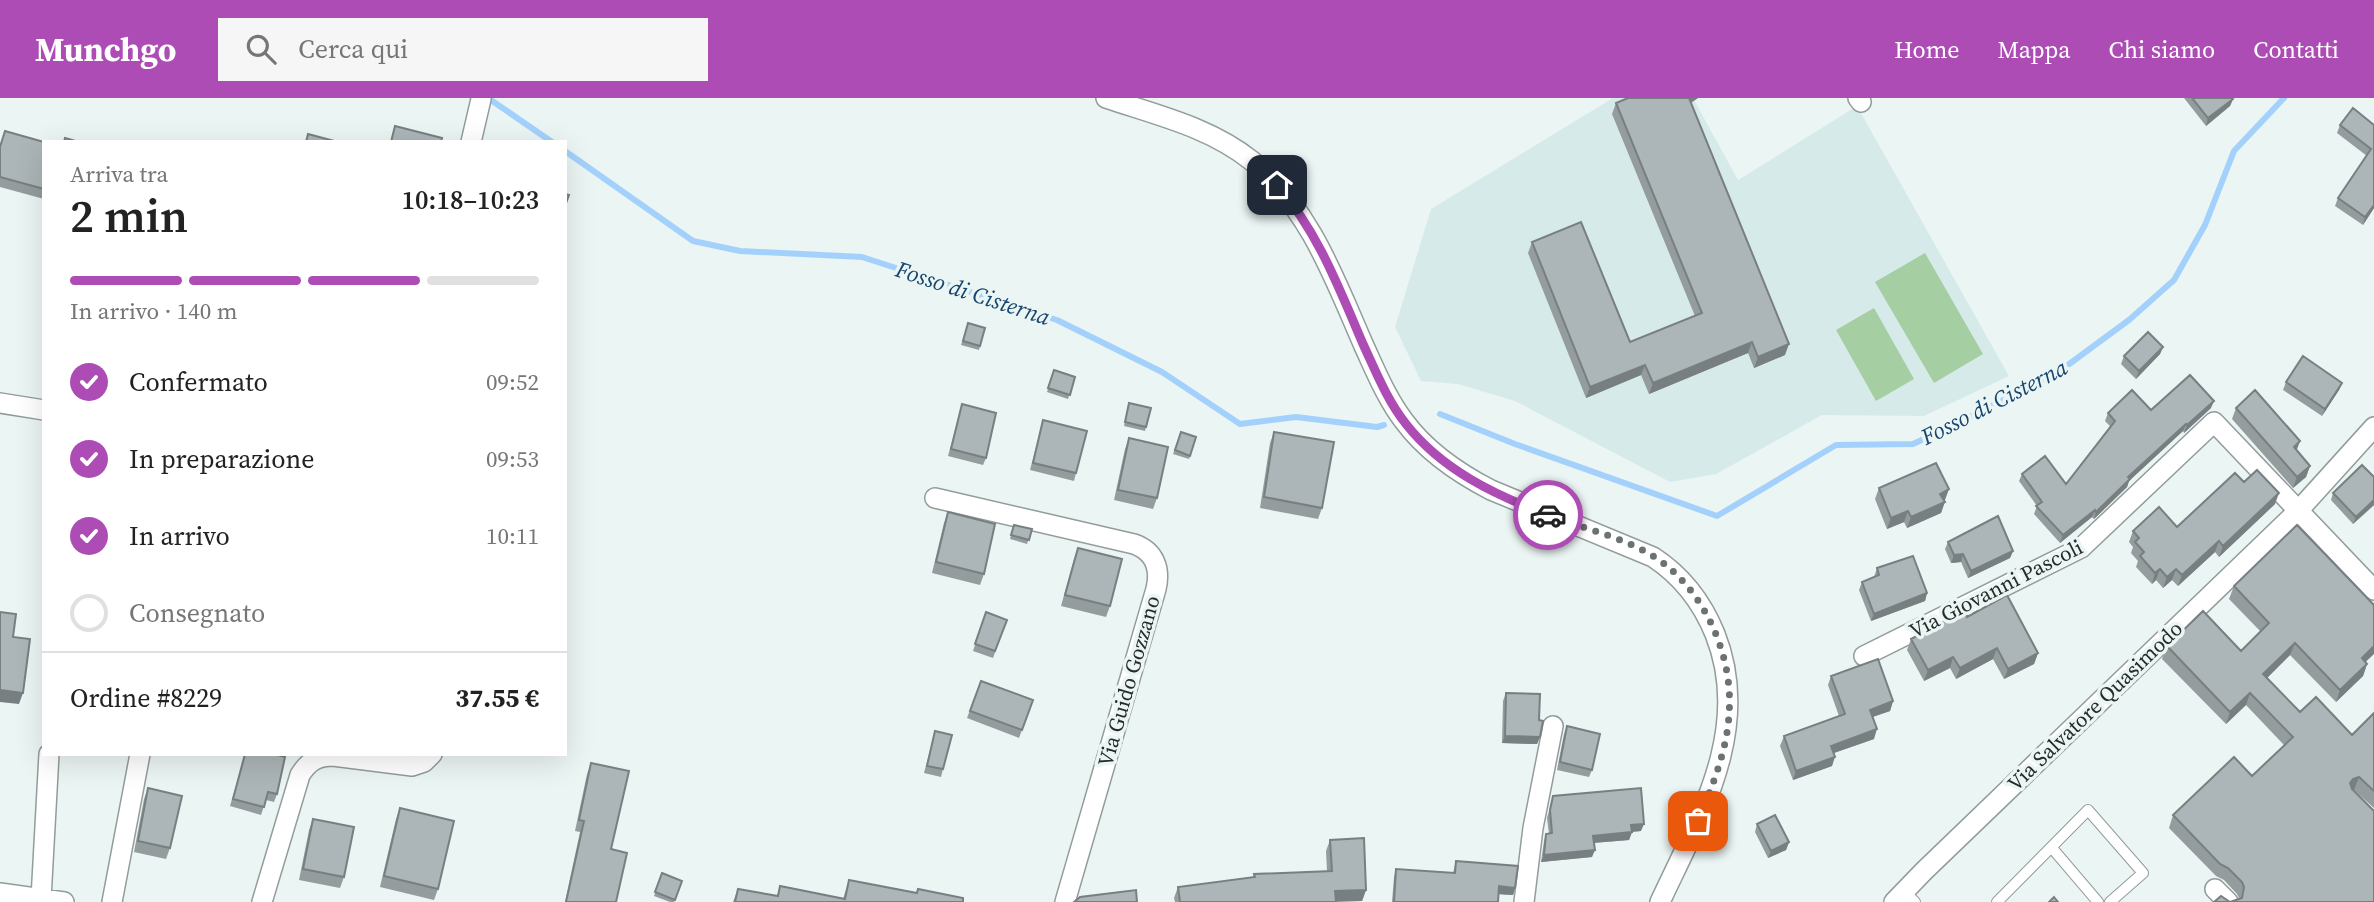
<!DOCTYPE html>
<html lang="it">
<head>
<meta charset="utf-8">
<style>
	:root { --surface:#fff; --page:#f6f6f6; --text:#222; --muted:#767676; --line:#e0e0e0; --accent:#ac4cb4 }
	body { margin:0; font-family:"Source Serif 4",serif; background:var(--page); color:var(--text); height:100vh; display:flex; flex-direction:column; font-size:26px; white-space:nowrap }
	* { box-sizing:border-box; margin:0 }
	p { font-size:23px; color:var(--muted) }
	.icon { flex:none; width:38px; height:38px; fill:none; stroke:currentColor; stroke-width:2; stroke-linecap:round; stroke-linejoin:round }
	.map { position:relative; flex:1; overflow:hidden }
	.side { position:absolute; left:42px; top:42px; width:525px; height:616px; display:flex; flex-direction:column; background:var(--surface); border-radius:0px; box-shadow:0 7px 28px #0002 }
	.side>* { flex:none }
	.pin { position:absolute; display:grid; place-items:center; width:60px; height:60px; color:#fff; margin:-30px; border-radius:14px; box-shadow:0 4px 10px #0006 }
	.courier { position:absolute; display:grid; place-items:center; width:70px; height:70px; margin:-35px; border:5px solid #ac4cb4; border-radius:50%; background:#fff; color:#222; box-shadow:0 2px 9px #0007 }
	.summary em { font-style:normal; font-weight:600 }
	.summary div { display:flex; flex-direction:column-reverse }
	.summary { display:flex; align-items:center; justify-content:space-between; height:119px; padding:0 28px }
	h1 { font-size:46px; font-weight:600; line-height:52px }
	.bar { display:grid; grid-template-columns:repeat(4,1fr); gap:10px 7px; align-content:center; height:84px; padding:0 28px }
	.bar i { height:9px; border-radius:5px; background:var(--line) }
	.bar .on { background:var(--accent) }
	.bar p { grid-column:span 4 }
	.line { display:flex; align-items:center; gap:18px; padding:0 28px; border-top:2px solid var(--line) }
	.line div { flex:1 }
	ol { padding:0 28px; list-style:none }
	li { display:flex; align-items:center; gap:21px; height:77px }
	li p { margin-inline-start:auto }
	li .icon { padding:7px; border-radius:50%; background:var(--accent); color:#fff; stroke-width:4 }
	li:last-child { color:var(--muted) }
	li i { width:38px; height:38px; border:4px solid var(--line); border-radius:50% }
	header { display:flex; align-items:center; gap:42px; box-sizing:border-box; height:98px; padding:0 35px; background:var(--accent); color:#fff }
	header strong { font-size:33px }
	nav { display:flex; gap:38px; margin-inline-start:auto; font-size:24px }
	.search { width:490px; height:63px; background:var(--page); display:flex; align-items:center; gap:18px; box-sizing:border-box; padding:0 24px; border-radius:0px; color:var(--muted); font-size:26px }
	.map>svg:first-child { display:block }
</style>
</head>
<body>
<header>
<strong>Munchgo</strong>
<div class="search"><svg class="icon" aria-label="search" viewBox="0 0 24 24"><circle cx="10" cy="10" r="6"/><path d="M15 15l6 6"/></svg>Cerca qui</div>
<nav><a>Home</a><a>Mappa</a><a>Chi siamo</a><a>Contatti</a></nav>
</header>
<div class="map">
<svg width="2374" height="804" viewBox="0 0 2374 804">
	<rect width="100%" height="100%" fill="#ebf5f4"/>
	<path fill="#d7eaea" d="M1613,0H1693L1738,82L1857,8L2009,278L1924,318L1822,317L1716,376L1670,384L1515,303L1458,286L1421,283L1395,229L1431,111Z"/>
	<path fill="#a5cea3" d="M1925,155L1983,256L1934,285L1875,184Z
		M1874,210L1914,281L1876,303L1836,232Z"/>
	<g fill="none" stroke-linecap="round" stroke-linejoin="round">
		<path stroke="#a4d1fb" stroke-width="6" d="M488,0L552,44
			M565,53L693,143L740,153L862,159L1057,222L1162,274L1240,326L1296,319L1377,329L1384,327
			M1440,316L1515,346L1717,418L1836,347L1913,346L1960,324L2057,275L2129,222L2174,182L2205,127L2234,53L2284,0"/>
		<defs>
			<path id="service" d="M2052,750L2098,804
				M1905,794L1915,804
				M1997,804L2088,712L2143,775L2110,804"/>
			<path id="minor" d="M1106,0C1156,17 1210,29 1252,63C1310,111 1335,182 1364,248C1376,274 1387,301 1404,323C1426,353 1458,375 1491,392L1653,459C1682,478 1702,504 1715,536C1753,631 1699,720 1660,804
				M1858,0L1861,4
				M471,44L481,1
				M0,305L44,312
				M935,400L1134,446C1154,453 1161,470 1156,491L1065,804
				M1864,558L2081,450L2214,324L2374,492
				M2215,791L2228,804
				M0,795L64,804
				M41,801L49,656
				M112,804L140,656
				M262,804L300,677C308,664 317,658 333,658L412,668L424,664L432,656
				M1524,804L1533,730L1553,628
				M1894,804L1924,773L2298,413L2374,329"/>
		</defs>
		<use href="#service" stroke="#939c9c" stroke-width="12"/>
		<use href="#minor" stroke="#939c9c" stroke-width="22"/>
		<use href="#service" stroke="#fff" stroke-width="10"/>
		<use href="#minor" stroke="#fff" stroke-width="19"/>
	</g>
	<path fill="#949c9d" d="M1628,0H1698L1691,5L1785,257L1754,270L1748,255L1649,296L1641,277L1586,300L1528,155L1532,144L1630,244L1695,218L1612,16L1616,5Z
		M2184,0H2232L2233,1L2230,8L2206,28Z
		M2340,27H2374V110L2363,127L2335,108L2338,100L2367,58L2337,35Z
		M5,33L44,44V101L0,89V46Z
		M968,225L980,248L979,252L961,247Z
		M2163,249L2160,256L2136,281L2121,266L2124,258Z
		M1054,272L1075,279L1068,301L1047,294Z
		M2286,284L2342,285L2339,292L2322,318L2283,292Z
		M962,306L986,360L983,367L948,358Z
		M1128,309L1146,329L1145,333L1124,328Z
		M2211,310L2184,335L2183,333L2129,383L2127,389L2094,421L2092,419L2060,445L2034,416L2037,408L2019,383L2022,376L2066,386L2110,328L2105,323L2108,315Z
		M2236,310L2297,353L2310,368L2306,379L2293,390L2232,321Z
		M1043,322L1076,375L1074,383L1030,372Z
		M1181,334L1196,339L1189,361L1173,356Z
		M1274,334L1322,410L1318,421L1260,410L1270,345Z
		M1129,340L1157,400L1153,411L1114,402L1125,351Z
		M2374,379V407L2353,426L2331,402L2333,395Z
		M2244,384L2275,406L2219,459L2215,454L2178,488L2172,482L2163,490L2156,482L2152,486L2136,469L2138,463L2131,455L2133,449L2129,444L2133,433L2177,429Z
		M1879,390L1945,402L1941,415L1907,430L1904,424L1887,431L1875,401Z
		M948,414L984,476L980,487L932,475L944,425Z
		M1014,427L1032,431L1027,446L1010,441Z
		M1948,444L2013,453L2010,460L1968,480L1961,464L1951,465L1945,451Z
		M1078,450L1110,508L1106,519L1061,508L1074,461Z
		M1877,470L1927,495L1925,503L1871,523L1859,492L1862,484L1874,479Z
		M2234,488L2367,566L2363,578L2336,604L2290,557L2267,580L2300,614L2352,637L2374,615V710L2354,692H2353L2374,804H2230L2239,800L2237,796L2224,782L2216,778L2169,730L2173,717L2252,678L2284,647L2246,607L2226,626L2162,561L2167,548L2241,553L2261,534L2229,501Z
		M986,514L1007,522L993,560L973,553Z
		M1967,519L2038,555L2034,566L2004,581L1993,561L1956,581L1950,570L1924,583L1907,552L1911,541Z
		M1831,578L1893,603L1890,613L1873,619L1874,641L1834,655L1832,668L1793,682L1780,648L1784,638L1839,618L1828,587Z
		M981,583L1033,602L1019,640L967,620Z
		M1506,595L1540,639L1537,646L1502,645L1503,603Z
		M1567,628L1592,672L1589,679L1557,672L1564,636Z
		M935,633L943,671L941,679L924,675Z
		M245,656L277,696L274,704L266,702L261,717L230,708Z
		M591,665L611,751L616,804H565L580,734L575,733L587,676Z
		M148,690L170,750L166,761L134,754L144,701Z
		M1553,698L1641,733L1632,734L1629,742L1594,745L1592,759L1541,764L1544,743L1546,736H1549L1547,720Z
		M400,710L438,791L434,802L380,789L396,721Z
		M313,721L344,779L340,790L299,782L309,732Z
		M1757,726L1789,744L1786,752L1768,760L1755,734Z
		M1330,742L1366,792L1362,803L1175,804L1174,800L1178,789L1253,779L1254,776L1327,773L1326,753Z
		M1456,763L1515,790L1513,797L1499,796L1498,804H1392L1394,779L1396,771L1453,775Z
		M662,775L682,783L674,804H670L654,798Z
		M849,782L916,795L918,791L963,804H733L738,791L777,798L780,788L843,801Z"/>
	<path fill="#787f80" d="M1687,0H1698L1684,9Z
		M2233,1L2230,8L2206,28L2208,20Z
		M2374,107V110L2363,127L2365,119Z
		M1752,244L1748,255L1649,296L1653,285Z
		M1789,246L1785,257L1754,270L1758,259Z
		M2163,249L2160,256L2136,281L2139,273Z
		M1645,267L1641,277L1586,300L1590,289Z
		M2342,285L2339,292L2322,318L2325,311Z
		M2214,303L2211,310L2184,335L2187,327Z
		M2186,326L2183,333L2129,383L2127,389L2094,421L2096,414L2128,379Z
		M2300,343L2296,354L2294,349Z
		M2310,368L2306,379L2293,390L2297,379Z
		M1949,391L1945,402L1936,407L1940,396Z
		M2279,395L2275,406L2219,459L2223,448Z
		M2374,402V407L2353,426L2356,419Z
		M1945,404L1941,415L1907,430L1911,419Z
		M2095,412L2092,419L2060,445L2063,437Z
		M1908,413L1904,424L1887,431L1891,420Z
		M2219,443L2215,454L2178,488L2182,477Z
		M2013,453L2010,460L1968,480L1971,473Z
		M1963,456L1961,464L1951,465L1954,457Z
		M2160,471L2156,482L2152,486L2155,475Z
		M2176,471L2172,482L2163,490L2167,479Z
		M1927,495L1925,503L1871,523L1874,516Z
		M2295,545L2290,557L2259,588L2263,576Z
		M2374,548V556L2357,572L2362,560Z
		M1997,550L1993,561L1956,581L1960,570Z
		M2038,555L2034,566L2004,581L2008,571Z
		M1953,559L1950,570L1924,583L1928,572Z
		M2367,566L2363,578L2336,604L2340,592Z
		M0,592L23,595L19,606L0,604Z
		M2250,595L2246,607L2226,626L2230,614Z
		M1893,603L1890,613L1866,621L1870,612Z
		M1877,631L1874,641L1828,657L1831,648Z
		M1505,638L1540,639L1537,646L1502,645Z
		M1835,659L1832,668L1793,682L1796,673Z
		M2359,679L2354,692L2348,693L2350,685L2353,681Z
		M1644,726L1641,733L1628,734L1631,727Z
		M1632,734L1629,742L1591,745L1593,738Z
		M1789,744L1786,752L1768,760L1771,753Z
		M1595,752L1592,759L1541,764L1544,757Z
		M1499,788L1515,790L1513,797L1496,796Z
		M1366,792L1362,803L1331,804L1335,793Z"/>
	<path fill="#acb5b7" stroke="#787f80" stroke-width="2" d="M1628,0H1689L1789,246L1758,259L1752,244L1653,285L1645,267L1590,289L1532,144L1581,124L1630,244L1702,215L1616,5Z
		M2192,0H2232L2233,1L2208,20Z
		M2353,10L2374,27V107L2365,119L2338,100L2371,51L2340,27Z
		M395,28L442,40L441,44H391Z
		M5,33L44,44V91L0,79V49Z
		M308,36L338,44H306Z
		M65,40L79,44H64Z
		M565,96L569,97L565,108Z
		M968,225L985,230L980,248L963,243Z
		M2148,234L2163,249L2139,273L2124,258Z
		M2303,258L2342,285L2325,311L2286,284Z
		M1054,272L1075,279L1070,297L1048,290Z
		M2190,277L2214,303L2187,327L2186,326L2128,379L2130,381L2096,414L2095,412L2063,437L2036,408L2042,404L2022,376L2045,358L2066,386L2115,323L2108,315L2132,292L2151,312Z
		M2255,292L2300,343L2294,349L2310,368L2297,379L2236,310Z
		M1129,305L1151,310L1146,329L1125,324Z
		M962,306L996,315L986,360L951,351Z
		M1043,322L1087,333L1076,375L1033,365Z
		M1181,334L1196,339L1190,358L1175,352Z
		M1274,334L1334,344L1322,410L1264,399Z
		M1129,340L1168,349L1157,400L1118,392Z
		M1936,365L1949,391L1940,396L1945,404L1911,419L1908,413L1891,420L1879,390Z
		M2362,367L2374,379V402L2356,419L2333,395Z
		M2257,372L2279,395L2223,448L2219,443L2182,477L2176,471L2167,479L2160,471L2155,475L2140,458L2144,454L2135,444L2139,440L2133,433L2159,409L2177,429L2235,375L2244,384Z
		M948,414L995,426L984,476L936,464Z
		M1998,418L2013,453L1971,473L1963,456L1954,457L1948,444Z
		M1014,427L1032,431L1029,442L1011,437Z
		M2297,427L2374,507V548L2362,560L2367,566L2340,592L2295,545L2263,576L2300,614L2316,599L2352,637L2374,615V693L2359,679L2353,681L2350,685L2352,691L2374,713V804H2214L2221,798L2230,804L2242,800L2244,789L2242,784L2228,770L2220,766L2173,717L2234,659L2252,678L2293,639L2250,595L2230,614L2167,548L2203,513L2241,553L2269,525L2234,488Z
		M1078,450L1122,461L1110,508L1065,497Z
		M1913,458L1927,495L1874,516L1862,484L1879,477L1877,470Z
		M2007,497L2038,555L2008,571L1997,550L1960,570L1953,559L1928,572L1911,541L1964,513L1967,519Z
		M0,514L16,516L13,539L30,541L23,595L0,592Z
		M986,514L1007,522L995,553L975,546Z
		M1878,561L1893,603L1870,612L1877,631L1831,648L1835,659L1796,673L1784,638L1845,616L1831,578Z
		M981,583L1033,602L1022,632L970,613Z
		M1506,595L1540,596L1539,622L1543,623L1540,639L1505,638Z
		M1567,628L1600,636L1592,672L1560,664Z
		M935,633L952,637L943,671L927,668Z
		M245,656H274L285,659L277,696L268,694L264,709L233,701Z
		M591,665L629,673L611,751L627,755L616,804H566L584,723L579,722Z
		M148,690L182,698L170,750L138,743Z
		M1641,690L1644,726L1631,727L1632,734L1593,738L1595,752L1544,757L1546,736L1552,735L1550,712L1553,698Z
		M400,710L454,723L438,791L384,778Z
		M1775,717L1789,744L1771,753L1757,726Z
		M313,721L354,729L344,779L303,771Z
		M1364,740L1366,792L1335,793L1336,804H1180L1178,789L1255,779L1254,776L1332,773L1330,742Z
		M1456,763L1518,768L1515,790L1499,788L1498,804H1394L1396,771L1455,775Z
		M662,775L682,783L675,802L655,794Z
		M849,782L917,795L918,791L963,800V804H735L738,791L778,798L780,788L845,801Z
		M1136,792L1137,804H1074L1080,799Z
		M2054,799L2058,804H2049Z"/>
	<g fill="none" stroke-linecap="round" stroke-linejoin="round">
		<path stroke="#6c7271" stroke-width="7" stroke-dasharray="0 12.6" d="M1548,417C1582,430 1622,439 1653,458C1703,489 1734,557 1729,616C1727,653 1712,689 1698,723"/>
		<path stroke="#ac4cb4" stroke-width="9" d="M1277,87C1318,134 1339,190 1363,246C1376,274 1387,302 1406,326C1442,372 1495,397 1548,417"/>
	</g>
	<g text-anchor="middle" stroke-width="7" stroke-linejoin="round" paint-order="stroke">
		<g font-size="21" fill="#282b2b" stroke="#ebf5f4">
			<text transform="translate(1996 491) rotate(-27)" y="7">Via Giovanni Pascoli</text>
			<text transform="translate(1129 583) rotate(-74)" y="7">Via Guido Gozzano</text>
			<text transform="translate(2095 608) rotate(-44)" y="7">Via Salvatore Quasimodo</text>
		</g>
		<g font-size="23" font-style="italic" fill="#16466e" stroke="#ebf5f4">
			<text transform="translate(973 195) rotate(18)" y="8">Fosso di Cisterna</text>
			<text transform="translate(1994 304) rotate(-27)" y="8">Fosso di Cisterna</text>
		</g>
	</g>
</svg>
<div class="pin" style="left:1698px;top:723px;background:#ea580c"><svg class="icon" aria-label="bag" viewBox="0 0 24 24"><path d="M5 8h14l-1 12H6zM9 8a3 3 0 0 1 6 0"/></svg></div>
<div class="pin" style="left:1277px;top:87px;background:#1f2937"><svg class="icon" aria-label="home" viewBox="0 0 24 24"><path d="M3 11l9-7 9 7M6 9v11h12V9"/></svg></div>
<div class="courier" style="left:1548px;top:417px"><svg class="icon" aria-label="car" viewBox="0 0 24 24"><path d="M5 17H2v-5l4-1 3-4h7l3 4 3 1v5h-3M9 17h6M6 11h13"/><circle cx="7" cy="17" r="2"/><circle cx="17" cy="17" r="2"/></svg></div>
<section class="side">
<div class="summary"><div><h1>2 min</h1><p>Arriva tra</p></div><em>10:18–10:23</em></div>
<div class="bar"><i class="on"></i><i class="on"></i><i class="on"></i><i></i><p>In arrivo · 140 m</p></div>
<ol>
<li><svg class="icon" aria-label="check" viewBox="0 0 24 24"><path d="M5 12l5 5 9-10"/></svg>Confermato<p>09:52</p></li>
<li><svg class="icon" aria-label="check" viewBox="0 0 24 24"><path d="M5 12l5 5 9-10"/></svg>In preparazione<p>09:53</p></li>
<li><svg class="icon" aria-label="check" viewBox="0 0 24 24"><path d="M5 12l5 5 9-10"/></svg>In arrivo<p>10:11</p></li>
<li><i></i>Consegnato</li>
</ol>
<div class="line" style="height:91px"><div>Ordine #8229</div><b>37.55 €</b></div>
</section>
</div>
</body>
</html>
